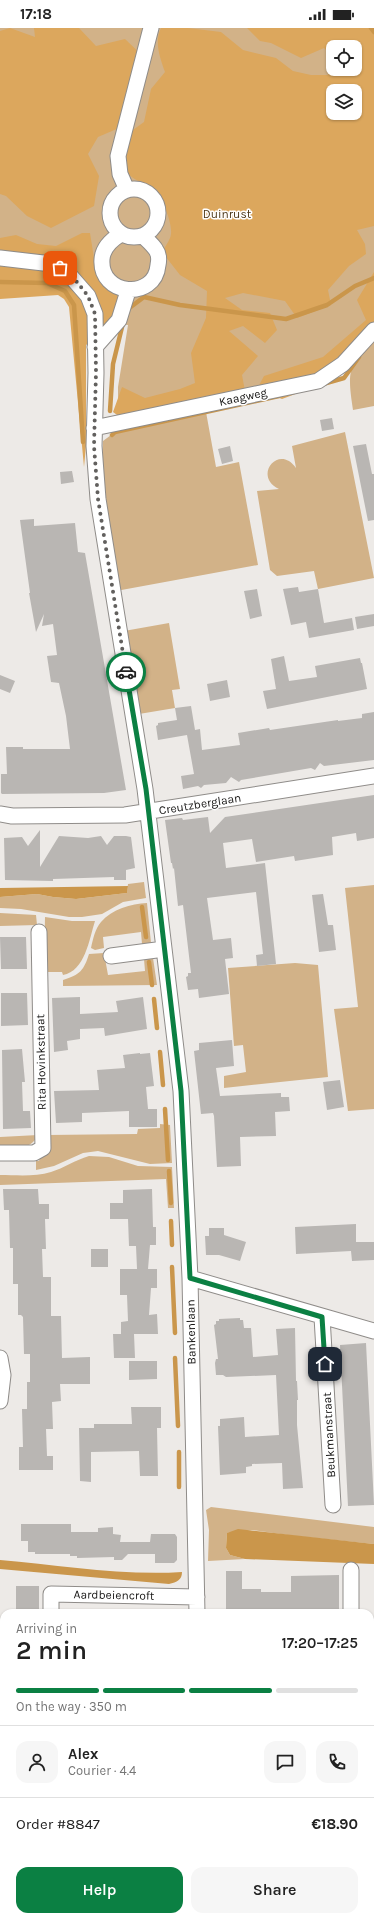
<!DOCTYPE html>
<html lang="en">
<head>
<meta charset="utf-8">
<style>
	:root { --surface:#fff; --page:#f6f6f6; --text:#222; --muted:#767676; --line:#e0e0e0; --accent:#0b8043 }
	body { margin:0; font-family:Karla,sans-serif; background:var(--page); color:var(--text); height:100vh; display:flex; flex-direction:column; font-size:15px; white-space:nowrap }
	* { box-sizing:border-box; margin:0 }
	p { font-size:13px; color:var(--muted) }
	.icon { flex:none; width:22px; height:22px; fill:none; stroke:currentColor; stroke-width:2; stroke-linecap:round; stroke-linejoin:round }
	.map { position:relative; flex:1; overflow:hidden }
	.side { position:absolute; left:0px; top:1581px; width:374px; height:312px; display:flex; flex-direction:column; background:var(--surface); border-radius:12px 12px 0 0; box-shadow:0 1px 3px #0004 }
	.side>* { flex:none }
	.buttons { position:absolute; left:326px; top:12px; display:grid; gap:8px }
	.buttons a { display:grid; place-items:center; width:36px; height:36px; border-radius:8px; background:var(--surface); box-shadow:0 1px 3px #0004; font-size:20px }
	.pin { position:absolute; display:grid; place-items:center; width:34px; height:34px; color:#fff; margin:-17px; border-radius:8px; box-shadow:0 2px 6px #0006 }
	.courier { position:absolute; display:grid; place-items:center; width:40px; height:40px; margin:-20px; border:3px solid #0b8043; border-radius:50%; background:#fff; color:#222; box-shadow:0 1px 5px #0007 }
	.headline em { font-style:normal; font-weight:600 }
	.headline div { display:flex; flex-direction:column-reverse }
	.headline { display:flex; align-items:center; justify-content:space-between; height:68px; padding:0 16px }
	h1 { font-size:26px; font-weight:600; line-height:30px }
	.bar { display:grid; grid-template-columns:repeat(4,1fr); gap:6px 4px; align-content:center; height:48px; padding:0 16px }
	.bar i { height:5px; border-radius:3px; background:var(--line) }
	.bar .active { background:var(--accent) }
	.bar p { grid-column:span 4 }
	.line { display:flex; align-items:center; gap:10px; padding:0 16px; border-top:1px solid var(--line) }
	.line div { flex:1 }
	.round { display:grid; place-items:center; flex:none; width:42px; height:42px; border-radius:12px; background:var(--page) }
	.primary-button { display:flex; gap:8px; margin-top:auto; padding:8px 16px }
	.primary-button a { flex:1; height:46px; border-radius:12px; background:var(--accent); color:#fff; font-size:16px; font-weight:600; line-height:46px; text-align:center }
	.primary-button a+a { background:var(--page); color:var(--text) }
	.status { display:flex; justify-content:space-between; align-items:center; height:28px; padding:0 20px; background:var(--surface); direction:ltr }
	.status svg { height:11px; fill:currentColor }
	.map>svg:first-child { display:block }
</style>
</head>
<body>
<div class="status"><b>17:18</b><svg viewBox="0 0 49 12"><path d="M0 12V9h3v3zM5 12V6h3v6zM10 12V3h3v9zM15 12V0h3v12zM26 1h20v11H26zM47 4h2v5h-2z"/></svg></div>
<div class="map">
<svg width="374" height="1893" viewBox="0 0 374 1893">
	<rect width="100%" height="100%" fill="#edeae7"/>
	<path fill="#d2b288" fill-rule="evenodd" d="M0,0H374V296L300,350L118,385V359L128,297L102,294L0,225ZM333,19H355V41H333ZM333,63H355V85H333Z
		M374,312V378L353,382C348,348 346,336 374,312Z
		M206,384L216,439L239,434L258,537L116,563L102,441L103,413L115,404Z
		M345,404L374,550L318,561L314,543L277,548L270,542L257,463L279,461C252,448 279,415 296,440L292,418Z
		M169,595L180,661L172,662L175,680L139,686L124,603Z
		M144,854L146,870L123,874L102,886L82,889H69L21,881L0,880V869L37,866L53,869L76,871L127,865L128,856Z
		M374,857V1081L348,1083L334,981L358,979L345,860Z
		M147,875L151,915L142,916L141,904L103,909L104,920L95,922L91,920C93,911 95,901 101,894C112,881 131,876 147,875Z
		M0,885L36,887L37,897L0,898Z
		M45,889L72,893H95C89,912 85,943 63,947L62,944H48L44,941Z
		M104,925L108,947L145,943L144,931L153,930L157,957L63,958V952C80,947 84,942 89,926Z
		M295,935L318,937L328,1049L224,1060V1048L246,1044L243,1017L234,1018L228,940Z
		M160,1096L170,1097L172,1135L150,1136L98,1123L83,1125L54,1138L36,1142V1133H39L47,1107L137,1106L138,1101L160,1100Z
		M38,1107C30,1123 16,1119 0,1120V1109Z
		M89,1128L109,1129L138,1138L172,1139L174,1180H168L166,1151L0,1157V1147C16,1147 35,1149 51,1144C64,1140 75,1132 89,1128Z
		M211,1479L374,1499V1516L295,1508L252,1502L227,1505L226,1520L230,1527L245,1531L208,1533L209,1502L206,1482Z"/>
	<path fill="#dca75d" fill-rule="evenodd" d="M10,0L35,9L34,0H79L96,18L125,11L147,32L133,94L98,109L88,126L99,148L94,178L51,200L27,188L6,168L0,166V3Z
		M161,0H188L221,4L243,22L276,30L293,43L311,47H328L331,26L324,20L301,30L271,15L260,13L247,0H374V198L357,202L365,216L366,226L349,238L328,262L331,277L297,290L285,273L243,265L225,270L242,282L270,285L277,302L265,315L243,298L229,303L258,328L242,347L245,363L124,392L113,384L122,359L145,370L180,361L195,355L191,325L206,290L207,263L180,247L162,224C164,220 168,215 170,210C175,198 162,173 157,162C119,145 124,146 126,107L144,94L151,61L165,44C160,30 154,14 161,0ZM333,19H355V41H333ZM333,63H355V85H333Z
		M82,205H90L94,230L109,247L118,270L110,298L86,317V418L84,439L69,279L64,271L58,267L0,271V210L16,207L37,216L56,218Z
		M374,244V308L333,352L282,371L257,361L264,348L323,329L366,292L357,272Z"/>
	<path fill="#ca964b" d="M128,858L127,865L76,871L53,869L37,866L0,869V860Z
		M238,1501L374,1516V1536L245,1531L230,1527L226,1520L227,1505Z
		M0,1532C59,1537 123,1548 182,1544C182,1552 177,1554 169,1556L0,1541Z"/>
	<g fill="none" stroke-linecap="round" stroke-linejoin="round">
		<path stroke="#ca964b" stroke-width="4.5" d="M371,0L374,4
			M0,254L47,255L65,263L74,277L83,414
			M128,281L144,269L180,277L286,291L327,277L355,258L374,250
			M323,356L344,350L359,329
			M110,383L113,336L123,295
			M112,407L115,404L279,368
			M142,879L146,909
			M149,934L152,957
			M154,971L157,1000
			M160,1024L163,1057
			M165,1081L168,1132
			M169,1143L171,1175
			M171,1193L172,1217
			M172,1239L175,1305
			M175,1330L178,1398
			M179,1424V1459"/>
	</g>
	<path fill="#b9b6b3" d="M332,390L334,401L322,403L320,392Z
		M366,416L372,446H374V492L368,493L353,418Z
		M230,418L233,433L222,436L218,421Z
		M72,443L74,454L61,456L60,444Z
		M34,491V498L75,495L78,524L85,525L126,762L104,765L2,766L1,765V746H7L6,719H23V721H70L66,688L59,655L51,654L47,628L57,627L53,596L42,598L44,586L36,604L29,565H30L20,492Z
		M298,559L299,564L318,561L324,595L352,590L354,602L309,610L306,594L291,597L283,561Z
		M257,561L262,588L250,591L244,563Z
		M374,586V598L357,601L355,589Z
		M284,628L289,653L317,649L315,638L360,630L361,635H362L367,661L267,681L263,663L276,661L271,631Z
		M0,647L15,653L10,665L0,661Z
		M227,652L230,669L210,673L207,656Z
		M191,678L195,702L200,701L202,722L240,717L238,705L269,700L270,702L338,692V693L362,690V686L374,684V732L324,738L320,735L315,742L311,740L241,752L239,754L231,749L226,755L204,757L201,760L198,758L183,761L181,748L194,746L187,707L158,712L156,698L158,697V695L177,692L175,680Z
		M374,767V810L357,813L356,805L332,809L333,827L295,833L294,828L256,834L252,811L223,815L226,840L265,835L276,936L257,938L256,927L263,926L256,864L207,870L213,912L231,910L233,930L225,931L229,966L199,970L198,961L188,962L186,949L188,948V945H191L183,877L178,878L174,840L173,841L172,835H171L165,792L182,790L183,792L208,789L210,805L225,789Z
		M40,802V839L59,808L88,810L101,808L107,817L114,808H126L131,809L135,840L126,842V852H114V849L53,851V853L5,852L4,810L22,809L28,818Z
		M323,866L328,897H333L336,922L319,924L312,867Z
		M0,909H26L27,941H1Z
		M1,965H27L28,997L1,998Z
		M80,969V986L118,984L116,973L143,969L147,1001L105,1008L104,1000L80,1001V1011L67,1013L68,1022L54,1024L52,970Z
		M232,1012L234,1038L216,1040L220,1068L281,1065V1069H289L290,1083L275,1084L276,1108L240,1109L241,1138L217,1139L214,1088L213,1085L201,1086L194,1023L199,1022V1015Z
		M22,1021L25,1054H22L23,1083H30L31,1100L3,1101L2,1022Z
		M140,1025V1026L150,1025L154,1058L146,1059L148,1081H157V1099H129V1083L82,1085V1094L56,1095L54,1063L99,1062L97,1042L125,1040L123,1027Z
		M340,1052L344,1079L327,1082L323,1054Z
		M3,1161H38L39,1176H49V1191H45L46,1221H42L43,1249H51V1288H61L62,1330L90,1329V1356H60L61,1373L52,1374L53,1401H46L47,1428H53V1442H19V1419H23L22,1381H27V1354H30V1326H24L23,1289L21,1287H18V1256H13V1220H10L9,1182H4Z
		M152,1161L153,1199H156V1217H150L148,1241H157V1260H151L149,1287L157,1286L158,1306H134L135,1330H114L113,1306H121V1294L128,1293L127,1267H120V1241H137L136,1218H129L128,1191H110V1175H123V1162Z
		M356,1196V1214H374V1232L352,1233L351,1223L296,1226L295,1199Z
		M209,1200H224V1207L246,1214L240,1233L219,1227H206L205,1208H209Z
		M91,1221H108V1239H91Z
		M240,1290V1292H243L244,1300H251L253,1329L278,1327L276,1301L295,1300L296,1353H297L298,1372H297V1397L303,1460L283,1461L282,1435L252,1436V1438L246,1439V1445L220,1447L218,1398H220V1391L244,1389L245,1409L279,1407L276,1347L226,1349L223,1347H216L215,1335L216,1331H218L214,1297L216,1296V1293H219V1291Z
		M366,1315L374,1477L348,1478L340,1317Z
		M129,1333H157V1351L129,1352Z
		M131,1379H161V1400H157L158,1448H140L139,1423L91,1424V1454L80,1453L79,1400H94V1396H132Z
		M21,1496H71V1504H98V1500L113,1499V1506L121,1507L120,1514H150L151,1506H175L177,1509V1532L174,1535H155V1526H128L122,1532H114V1529L77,1530V1528H70V1526H35V1524H28V1513H21Z
		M226,1543H242V1561H261V1564H291V1548L339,1547V1582L242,1583V1585H226Z
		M16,1558H39V1585H16Z"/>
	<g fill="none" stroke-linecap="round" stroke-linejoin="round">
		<defs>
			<path id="minor" d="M110 185a24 24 0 1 1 48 0a24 24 0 1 1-48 0Z
				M127,162L120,146L118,128L151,0
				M121,206C111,212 103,219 102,231C99,268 155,273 158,237C159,232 159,226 156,222C153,217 147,212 143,208
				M0,230L52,236L67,244L88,268L95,286L96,345L94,418L98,471L145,761L181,1063L190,1250L197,1585
				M95,319L119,292L128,263
				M94,400L318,353L343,336L374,302
				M0,786L12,788L125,787L374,748
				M111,928L164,921
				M0,1125H34L43,1120L39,904
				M190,1250L374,1303
				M322,1289L333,1477
				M0,1330L3,1347L0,1373
				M51,1585V1566L197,1569
				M351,1585V1542
				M370,1633L374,1632
				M0,1706H4
				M370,1745L374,1746
				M64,1889V1893
				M198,1891L354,1889"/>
		</defs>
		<use href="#minor" stroke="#8f8c89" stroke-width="17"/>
		<use href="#minor" stroke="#fff" stroke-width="15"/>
	</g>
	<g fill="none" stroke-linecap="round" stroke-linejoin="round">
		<path stroke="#62605e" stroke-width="4" stroke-dasharray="0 7.2" d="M60,240L77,254L88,268L95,286L96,344L94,418L98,471L126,644"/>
		<path stroke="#0b8043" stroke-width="5" d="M126,644L146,761L181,1063L190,1250L322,1289L325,1336"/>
	</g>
	<g text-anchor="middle" stroke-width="3" stroke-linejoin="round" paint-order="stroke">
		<g font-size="12" fill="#4d3717" stroke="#fff">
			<text x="227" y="190">Duinrust</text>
		</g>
		<g font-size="12" fill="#171615" stroke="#fff">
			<text transform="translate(243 369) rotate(-12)" y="4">Kaagweg</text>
			<text transform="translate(200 776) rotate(-9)" y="4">Creutzberglaan</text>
			<text transform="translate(41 1034) rotate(-91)" y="4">Rita Hovinkstraat</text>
			<text transform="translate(191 1304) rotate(-91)" y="4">Bankenlaan</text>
			<text transform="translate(329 1407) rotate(-93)" y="4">Beukmanstraat</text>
			<text transform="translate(114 1567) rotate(1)" y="4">Aardbeiencroft</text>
		</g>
	</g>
</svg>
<div class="buttons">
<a><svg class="icon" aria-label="locate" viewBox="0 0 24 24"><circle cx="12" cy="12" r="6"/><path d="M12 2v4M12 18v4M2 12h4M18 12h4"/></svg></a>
<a><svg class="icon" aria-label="layers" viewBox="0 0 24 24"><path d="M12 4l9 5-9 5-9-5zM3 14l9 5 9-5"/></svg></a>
</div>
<div class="pin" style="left:60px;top:240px;background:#ea580c"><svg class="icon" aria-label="bag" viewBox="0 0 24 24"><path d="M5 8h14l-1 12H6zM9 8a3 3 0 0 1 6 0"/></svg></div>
<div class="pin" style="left:325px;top:1336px;background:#1f2937"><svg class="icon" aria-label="home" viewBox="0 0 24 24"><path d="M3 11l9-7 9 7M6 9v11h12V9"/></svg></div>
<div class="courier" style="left:126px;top:644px"><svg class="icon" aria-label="car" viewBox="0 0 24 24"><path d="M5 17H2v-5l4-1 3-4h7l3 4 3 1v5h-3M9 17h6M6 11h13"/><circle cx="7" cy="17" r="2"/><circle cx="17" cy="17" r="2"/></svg></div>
<section class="side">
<div class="headline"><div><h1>2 min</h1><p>Arriving in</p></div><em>17:20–17:25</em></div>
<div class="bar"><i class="active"></i><i class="active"></i><i class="active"></i><i></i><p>On the way · 350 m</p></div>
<div class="line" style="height:72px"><a class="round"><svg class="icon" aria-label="person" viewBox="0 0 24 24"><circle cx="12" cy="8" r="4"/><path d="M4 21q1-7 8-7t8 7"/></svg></a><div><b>Alex</b><p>Courier · 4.4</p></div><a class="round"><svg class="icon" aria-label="chat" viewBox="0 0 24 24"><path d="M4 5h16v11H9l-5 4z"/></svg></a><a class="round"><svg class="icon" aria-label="phone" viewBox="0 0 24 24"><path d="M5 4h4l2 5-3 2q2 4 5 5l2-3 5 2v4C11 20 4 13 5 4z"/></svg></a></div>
<div class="line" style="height:52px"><div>Order #8847</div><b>€18.90</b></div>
<div class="primary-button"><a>Help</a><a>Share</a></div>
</section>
</div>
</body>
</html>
